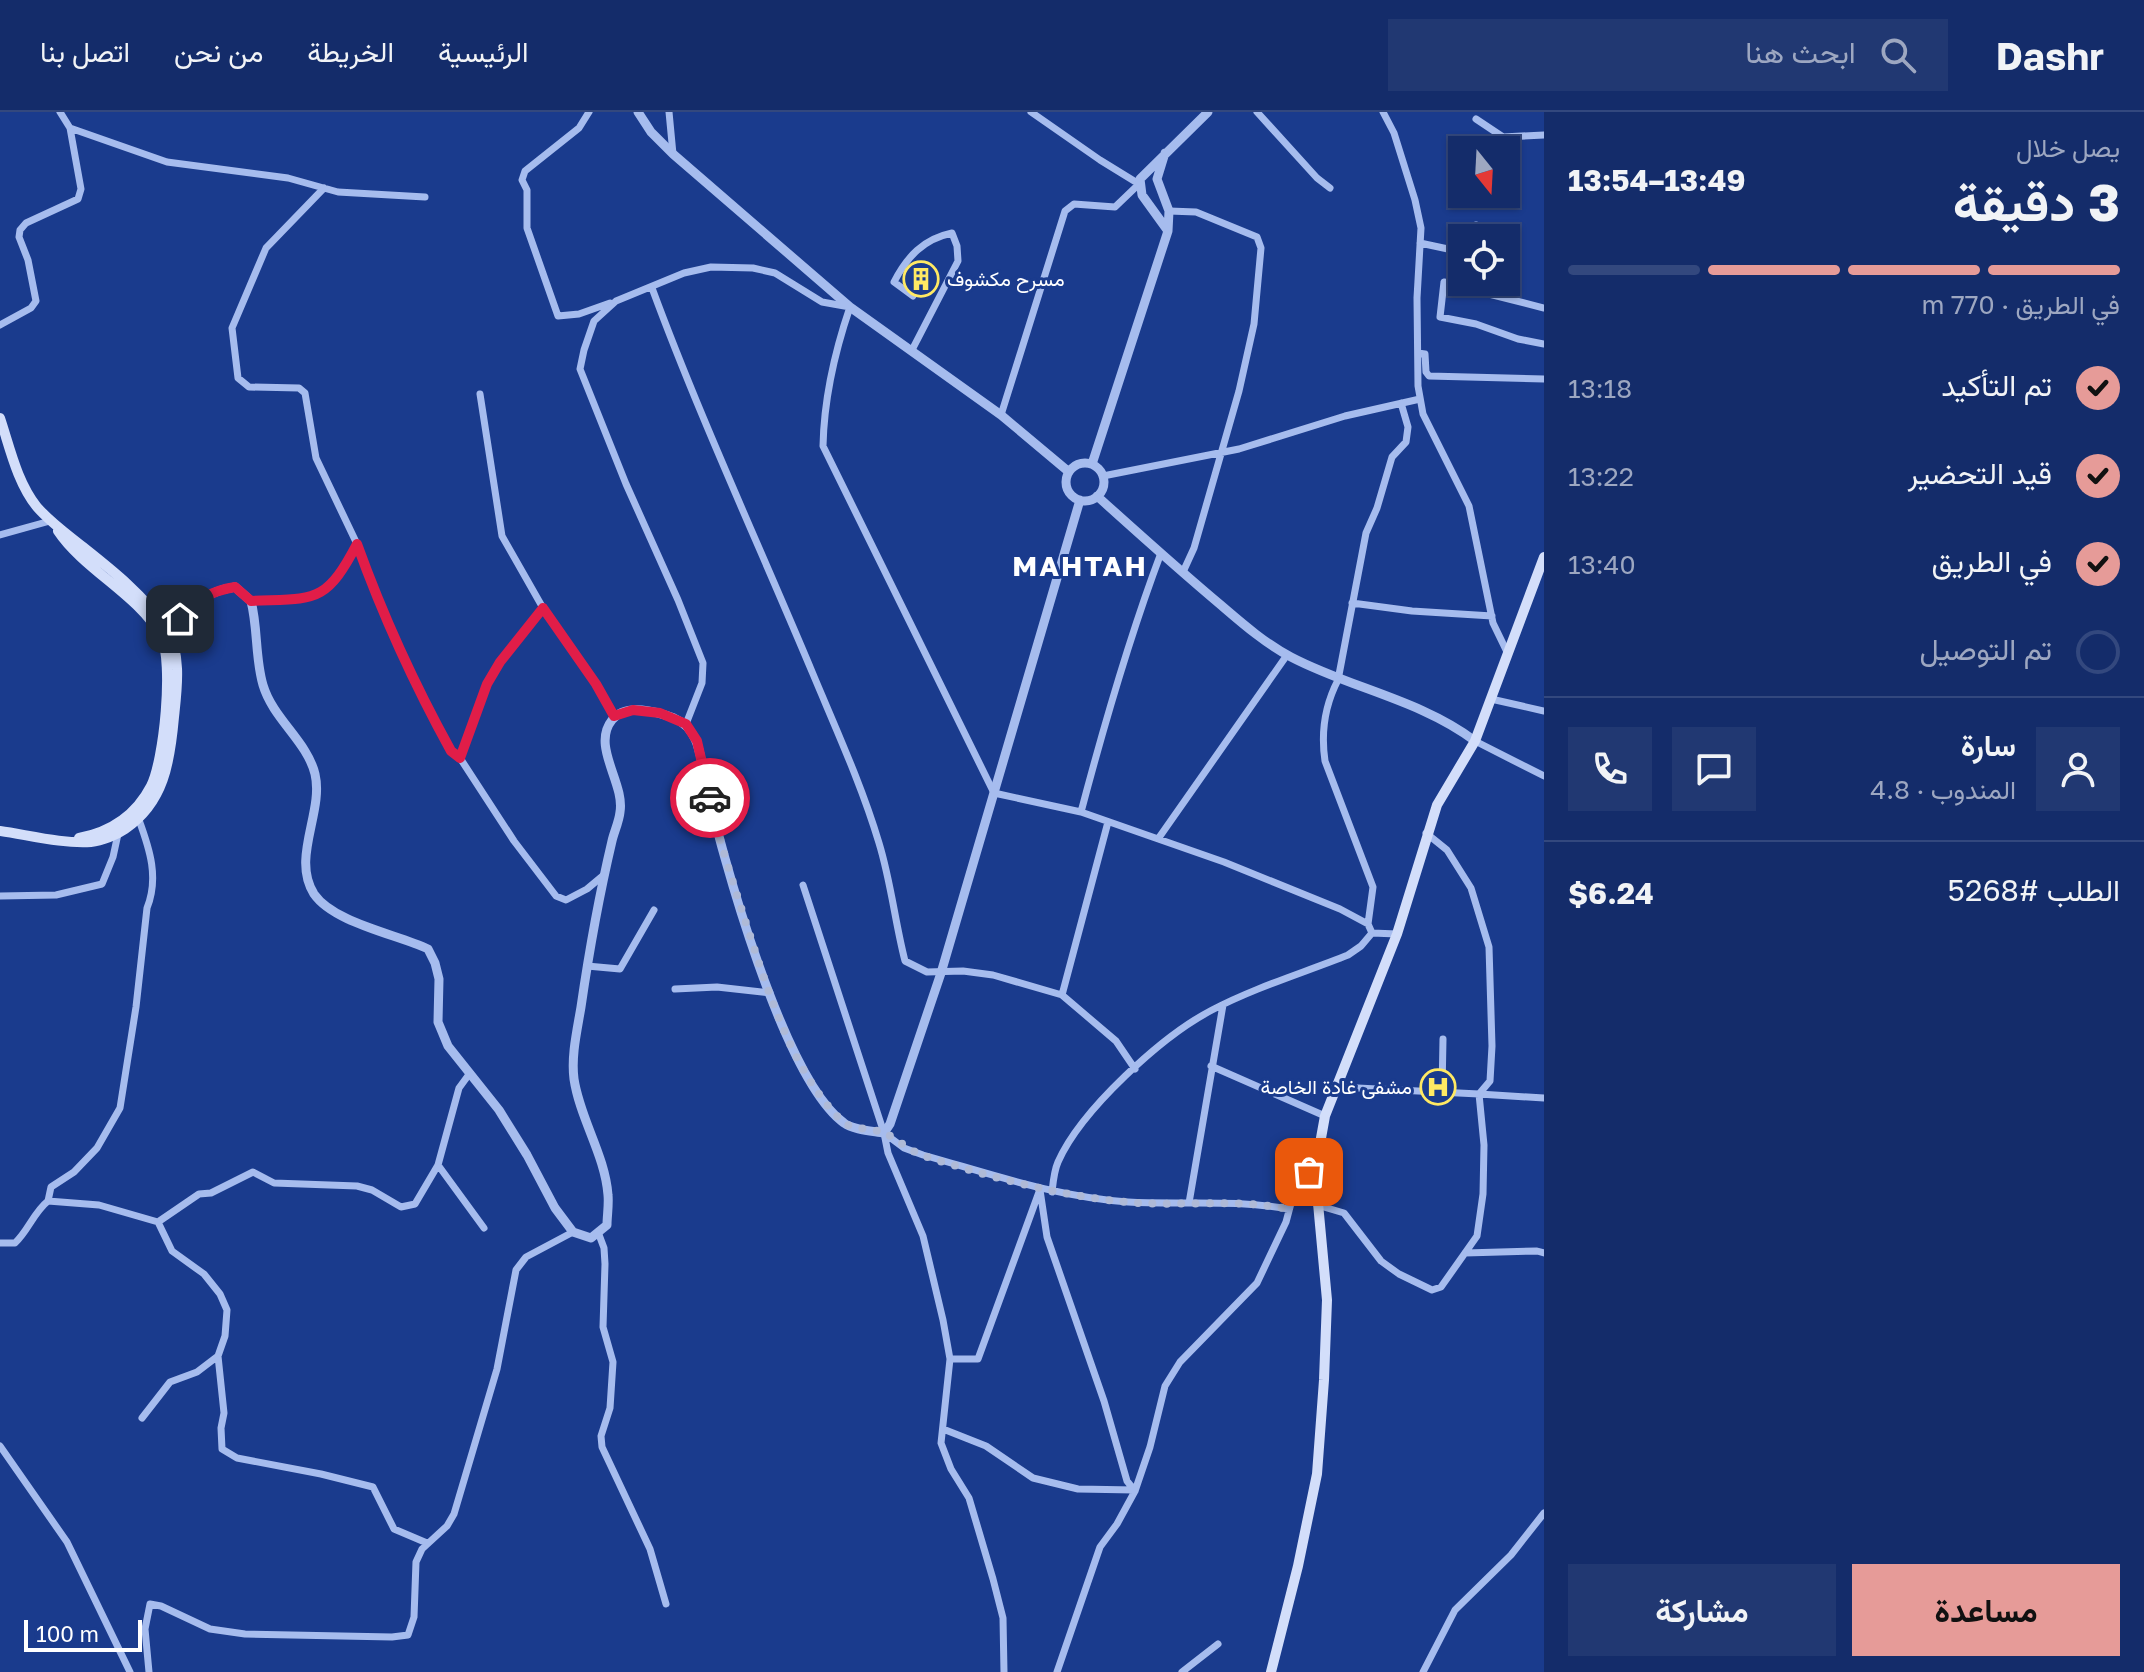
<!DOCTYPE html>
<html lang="ar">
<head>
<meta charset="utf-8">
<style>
	:root { --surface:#142c6a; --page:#213872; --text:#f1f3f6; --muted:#9da7c1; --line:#33487e; --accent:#e69b98 }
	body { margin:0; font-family:"Golos Text",Vazirmatn,sans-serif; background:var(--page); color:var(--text); direction:rtl; height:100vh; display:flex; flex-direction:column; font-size:30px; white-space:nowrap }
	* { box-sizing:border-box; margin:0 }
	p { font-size:26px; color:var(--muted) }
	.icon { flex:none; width:44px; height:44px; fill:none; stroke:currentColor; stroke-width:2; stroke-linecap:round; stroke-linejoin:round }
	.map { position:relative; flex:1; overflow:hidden; direction:ltr }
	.drawer { display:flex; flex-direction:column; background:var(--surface); width:600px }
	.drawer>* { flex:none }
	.needle { width:52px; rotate:162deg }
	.buttons { position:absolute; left:1448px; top:24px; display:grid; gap:16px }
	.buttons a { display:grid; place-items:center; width:72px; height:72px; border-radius:0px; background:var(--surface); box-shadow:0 2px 6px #0004,0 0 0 2px var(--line); font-size:40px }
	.scale { position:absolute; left:24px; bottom:20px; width:118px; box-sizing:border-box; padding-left:8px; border:4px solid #fff; border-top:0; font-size:22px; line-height:28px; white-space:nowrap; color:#fff; -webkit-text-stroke:6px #1a3b8d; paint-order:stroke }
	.pin { position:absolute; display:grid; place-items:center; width:68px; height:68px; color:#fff; margin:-34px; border-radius:16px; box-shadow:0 4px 12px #0006 }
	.courier { position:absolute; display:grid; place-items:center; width:80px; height:80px; margin:-40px; border:6px solid #e11d48; border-radius:50%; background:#fff; color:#222; box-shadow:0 2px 10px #0007 }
	.summary em { font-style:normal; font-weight:700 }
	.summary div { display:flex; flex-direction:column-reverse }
	.summary { display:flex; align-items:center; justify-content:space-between; height:136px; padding:0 24px }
	h1 { font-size:52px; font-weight:700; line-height:60px }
	.bar { display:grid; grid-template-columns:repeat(4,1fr); gap:12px 8px; align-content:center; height:96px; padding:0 24px }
	.bar i { height:10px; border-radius:6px; background:var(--line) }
	.bar .active { background:var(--accent) }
	.bar p { grid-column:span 4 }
	.line { display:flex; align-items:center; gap:20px; padding:0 24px; border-top:2px solid var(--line) }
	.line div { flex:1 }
	.round { display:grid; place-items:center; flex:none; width:84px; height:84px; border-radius:0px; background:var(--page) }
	ol { padding:0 24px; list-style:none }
	li { display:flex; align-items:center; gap:24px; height:88px }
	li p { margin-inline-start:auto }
	li .icon { padding:8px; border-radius:50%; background:var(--accent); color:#111; stroke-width:4 }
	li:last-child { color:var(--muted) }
	li i { width:44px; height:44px; border:4px solid var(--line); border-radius:50% }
	.button { display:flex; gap:16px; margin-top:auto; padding:16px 24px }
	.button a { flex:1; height:92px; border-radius:0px; background:var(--accent); color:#111; font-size:32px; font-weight:700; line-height:92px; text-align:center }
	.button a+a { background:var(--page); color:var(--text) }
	header { display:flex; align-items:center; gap:48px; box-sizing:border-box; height:112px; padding:0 40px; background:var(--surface); border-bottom:2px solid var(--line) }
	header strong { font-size:38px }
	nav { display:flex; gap:44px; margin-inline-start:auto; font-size:28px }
	.search { width:560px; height:72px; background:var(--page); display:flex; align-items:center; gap:20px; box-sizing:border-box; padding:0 28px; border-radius:0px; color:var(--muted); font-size:30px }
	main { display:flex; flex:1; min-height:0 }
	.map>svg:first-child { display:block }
</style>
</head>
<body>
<header>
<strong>Dashr</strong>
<div class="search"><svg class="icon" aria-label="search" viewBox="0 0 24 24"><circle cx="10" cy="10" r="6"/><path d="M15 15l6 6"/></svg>ابحث هنا</div>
<nav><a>الرئيسية</a><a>الخريطة</a><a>من نحن</a><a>اتصل بنا</a></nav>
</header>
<main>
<section class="drawer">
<div class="summary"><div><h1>3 دقيقة</h1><p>يصل خلال</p></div><em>13:49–13:54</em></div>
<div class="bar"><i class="active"></i><i class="active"></i><i class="active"></i><i></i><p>في الطريق · 770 m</p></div>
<ol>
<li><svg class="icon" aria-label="check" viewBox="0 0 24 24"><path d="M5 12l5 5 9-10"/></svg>تم التأكيد<p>13:18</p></li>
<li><svg class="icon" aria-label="check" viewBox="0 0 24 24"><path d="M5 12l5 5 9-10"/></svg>قيد التحضير<p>13:22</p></li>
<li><svg class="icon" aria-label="check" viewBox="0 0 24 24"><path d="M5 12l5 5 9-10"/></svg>في الطريق<p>13:40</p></li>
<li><i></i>تم التوصيل</li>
</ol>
<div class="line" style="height:144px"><a class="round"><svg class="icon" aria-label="person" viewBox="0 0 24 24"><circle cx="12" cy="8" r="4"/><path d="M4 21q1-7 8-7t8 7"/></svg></a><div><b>سارة</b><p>المندوب · 4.8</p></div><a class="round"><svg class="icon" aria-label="chat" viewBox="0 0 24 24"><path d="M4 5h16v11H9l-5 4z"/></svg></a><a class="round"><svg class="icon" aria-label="phone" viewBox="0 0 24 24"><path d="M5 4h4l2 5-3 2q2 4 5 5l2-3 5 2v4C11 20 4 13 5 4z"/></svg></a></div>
<div class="line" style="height:104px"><div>الطلب #5268</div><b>$6.24</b></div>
<div class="button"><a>مساعدة</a><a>مشاركة</a></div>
</section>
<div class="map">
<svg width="1544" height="1560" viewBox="0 0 1544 1560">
	<rect width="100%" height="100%" fill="#1a3b8d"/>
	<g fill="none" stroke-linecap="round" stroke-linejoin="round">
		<path stroke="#a6bcee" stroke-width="7" d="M60,0L70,16L167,50L288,66L338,80L425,85
			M589,0L579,16L525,59L522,68L527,78V116L558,204L579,202L610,191
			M669,0L673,42
			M1257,0L1317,66L1330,76
			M1383,0L1394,21L1415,88L1421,116L1417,186L1418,274L1423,302L1469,394L1493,511L1508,542
			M1476,7L1503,25L1544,23
			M324,76L266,136L232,216L238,266L249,275L299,276L305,281L316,346L357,432
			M1169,99L1196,100L1257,125L1261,136L1254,212L1239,279L1194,436L1183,460
			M1475,126L1476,113
			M1420,131L1462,140
			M1479,170L1477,179L1444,170L1440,205L1476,212L1518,227L1544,232
			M652,176C700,306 759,433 813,562C836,617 862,674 879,731C891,770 895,810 905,849L927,860L963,859L993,863L1062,883L1116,929L1135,957
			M1477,179L1544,196
			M0,213L31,196L36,189L28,148L19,125L20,118L26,111L78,87L81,77L70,16
			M912,238L958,149L957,134L952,121C923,127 907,145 894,170L913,184
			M1418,241L1425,242L1426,260L1429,264L1544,267
			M480,282L502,424L543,496
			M1001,303L1065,99L1074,92L1115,95L1139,72L1100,48L1031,0
			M1103,364L1239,337L1345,304L1420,287
			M0,423L50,409
			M251,489C314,486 326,493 357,432C383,504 414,572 451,639L460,646L514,729L556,784L566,788L587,777L605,762
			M1352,491L1412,499L1492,504
			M1491,587L1544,599
			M686,612L702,571L703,551L678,488L626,372L580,257L584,238L594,209L616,189L684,161L711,155L753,156L775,161L822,190L850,195C835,239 824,287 823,334L994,681L1081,700L1224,750L1340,797L1368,812
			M1475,629L1544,664
			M460,646L487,572L500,550L543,496L596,572L614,604
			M1081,700C1104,613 1129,526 1161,441
			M1158,727L1287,543
			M803,773L884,1021L888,1041L923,1124L943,1208L950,1247L941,1331L951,1357L969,1386L993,1467L1003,1506L1004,1560
			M0,784L56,783L102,772L113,745L118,722
			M1397,822L1372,821L1368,812L1373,775L1325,649C1321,622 1325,593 1338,568L1366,421L1377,396L1392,345L1406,330L1408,315L1401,291
			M587,854L620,857L654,798
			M675,877L717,875L770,881
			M1062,883L1108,710
			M1211,954L1325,1004
			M1337,975L1479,982L1490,969L1492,934L1489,835L1471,776L1447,738L1426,721
			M1442,979L1443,927
			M884,1021L904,1036L923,1043C991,1062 1056,1085 1128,1090C1181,1093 1235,1087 1288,1097
			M438,1053L484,1116
			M1040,1078L1047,1125L1104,1289L1127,1369L1135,1379
			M1052,1080C1053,1071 1054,1059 1058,1050C1081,998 1162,924 1212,898C1256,875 1303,861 1348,843L1361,834L1372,821
			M48,1089L99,1093L158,1110L199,1082L211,1081L253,1060L274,1071L357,1074L372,1078L401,1095L415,1092L438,1053L459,976L470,961
			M1189,1091L1223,893
			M1317,1093L1344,1101L1381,1149L1399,1162L1432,1178L1441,1175L1477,1124L1483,1082L1484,1033L1479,982L1544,986
			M598,1120L604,1136L605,1152L603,1215L613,1250L610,1296L601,1324L602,1335L650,1437L666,1492
			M0,1131H15C28,1119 34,1100 48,1089L51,1075L74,1060L97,1036L120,996L136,895L147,796C159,766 150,738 139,708
			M1465,1141L1537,1139L1544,1141
			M218,1244L224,1301L221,1316L222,1337L237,1346L321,1362L373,1375L394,1417L427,1431
			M950,1247H978L1039,1080
			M142,1306L170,1270L197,1260L218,1244L225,1224L227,1198L220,1182L204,1162L172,1139L158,1110
			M943,1317L986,1334L1033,1366L1078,1377L1134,1378
			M0,1334L67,1430L130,1560
			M149,1560L145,1517L150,1492L161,1494L210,1517L245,1522L392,1525L408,1523L414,1505L416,1450L422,1437L447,1414L454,1402L497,1257L516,1158L526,1145L573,1120
			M1057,1560L1100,1435L1117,1412L1135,1379L1150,1335L1165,1274L1180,1250L1257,1171L1286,1110L1297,1069L1302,1064L1315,1059
			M1182,1560L1218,1532
			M1423,1560L1455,1498L1511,1443L1544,1401"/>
		<path stroke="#a6bcee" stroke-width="9" d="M638,0L651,20L673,42L850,195L1001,303L1069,360
			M1168,119L1142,83L1140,67L1208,0
			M1066 370a19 19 0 1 1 38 0a19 19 0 1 1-38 0Z
			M1092,352L1168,119L1169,99L1157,67L1165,41
			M1097,384C1138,421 1179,458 1222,494C1243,512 1266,532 1291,545C1350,576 1421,588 1475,629
			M163,521C186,498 202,480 235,475L251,489C258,516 255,546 263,573C273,607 307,629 315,662C324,700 291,746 314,782C334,811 396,822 428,837L435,851L439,867L438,910L448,934L499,998L527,1043L555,1096L573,1120L591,1126L607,1113C607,1104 609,1093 608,1083C605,1043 580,1007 574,967C571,944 577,919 581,895C589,840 599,784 612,729C614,720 619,710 620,700C625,671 591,634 612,608C626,590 657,600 674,606C699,617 700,643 705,667C721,742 784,968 844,1011C853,1018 873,1019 884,1021L890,1012L941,861L1080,388"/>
		<path stroke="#d3defa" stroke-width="10" d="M0,306C10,336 17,370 37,395C51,411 67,422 83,435C112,458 145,484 166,516C182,541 177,577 174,605C170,650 164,691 125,717C116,723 102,729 91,730C63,732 28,723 0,719
			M58,419C84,458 140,484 161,524C174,550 164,649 151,674C136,703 110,720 79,726
			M1271,1560L1298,1454L1317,1362L1324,1268L1327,1188L1315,1059L1325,1004L1397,822L1437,693L1475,629L1544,445"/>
	</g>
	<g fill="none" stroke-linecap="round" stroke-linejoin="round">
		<path stroke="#afbad7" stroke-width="8" stroke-dasharray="0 14.4" d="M710,686C718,725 731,764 743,802C765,869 790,959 842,1009C851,1018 870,1016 882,1020C895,1025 908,1038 924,1044C990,1065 1056,1083 1125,1090C1179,1095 1234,1086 1288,1097L1297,1069L1309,1060"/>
		<path stroke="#e11d48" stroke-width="10" d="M180,507C197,488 210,479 235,475L251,489C315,486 325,493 357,432C383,504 414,572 451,639L460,646L487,572L500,550L543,496L596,572L614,604L633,598L660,601L686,612L697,629L710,686"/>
	</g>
	<defs>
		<symbol id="building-ring" viewBox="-11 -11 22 22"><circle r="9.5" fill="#1a3b8d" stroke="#ffe963" stroke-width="1.5"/><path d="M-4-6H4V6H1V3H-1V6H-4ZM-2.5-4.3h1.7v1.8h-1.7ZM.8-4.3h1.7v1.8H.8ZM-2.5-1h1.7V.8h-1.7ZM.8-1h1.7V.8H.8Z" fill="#ffe963"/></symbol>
		<symbol id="hospital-ring" viewBox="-11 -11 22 22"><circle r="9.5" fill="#1a3b8d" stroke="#ffe963" stroke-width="1.5"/><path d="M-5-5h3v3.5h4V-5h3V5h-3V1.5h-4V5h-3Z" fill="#ffe963"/></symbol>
	</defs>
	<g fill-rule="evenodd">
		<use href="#building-ring" x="901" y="147" width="40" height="40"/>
		<use href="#hospital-ring" x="1418" y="955" width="40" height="40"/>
	</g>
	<g text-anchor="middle" stroke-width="6" stroke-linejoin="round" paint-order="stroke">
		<g font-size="20" fill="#fff" stroke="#1a3b8d" text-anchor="start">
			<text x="947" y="174">مسرح مكشوف</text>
			<text x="1412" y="982" text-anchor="end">مشفى غادة الخاصة</text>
		</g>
		<g font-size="28" font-weight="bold" letter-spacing="2" fill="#fff" stroke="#1a3b8d">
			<text x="1080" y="464">MAHTAH</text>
		</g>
	</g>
</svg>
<div class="buttons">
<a><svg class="needle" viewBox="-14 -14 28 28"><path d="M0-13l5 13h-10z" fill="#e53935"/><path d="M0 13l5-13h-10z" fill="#9da7c1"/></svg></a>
<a><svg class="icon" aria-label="locate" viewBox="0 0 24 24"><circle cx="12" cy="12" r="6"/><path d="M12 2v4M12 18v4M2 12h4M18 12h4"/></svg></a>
</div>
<div class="scale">100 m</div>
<div class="pin" style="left:1309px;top:1060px;background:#ea580c"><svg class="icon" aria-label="bag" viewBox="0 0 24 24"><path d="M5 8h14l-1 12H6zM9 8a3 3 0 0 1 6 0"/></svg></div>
<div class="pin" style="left:180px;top:507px;background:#1f2937"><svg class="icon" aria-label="home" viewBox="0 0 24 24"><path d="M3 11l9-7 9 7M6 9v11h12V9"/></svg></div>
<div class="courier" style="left:710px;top:686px"><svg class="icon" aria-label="car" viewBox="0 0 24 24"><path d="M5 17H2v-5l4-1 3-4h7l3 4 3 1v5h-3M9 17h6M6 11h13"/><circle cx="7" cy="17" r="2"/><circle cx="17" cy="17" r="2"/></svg></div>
</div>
</main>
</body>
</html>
